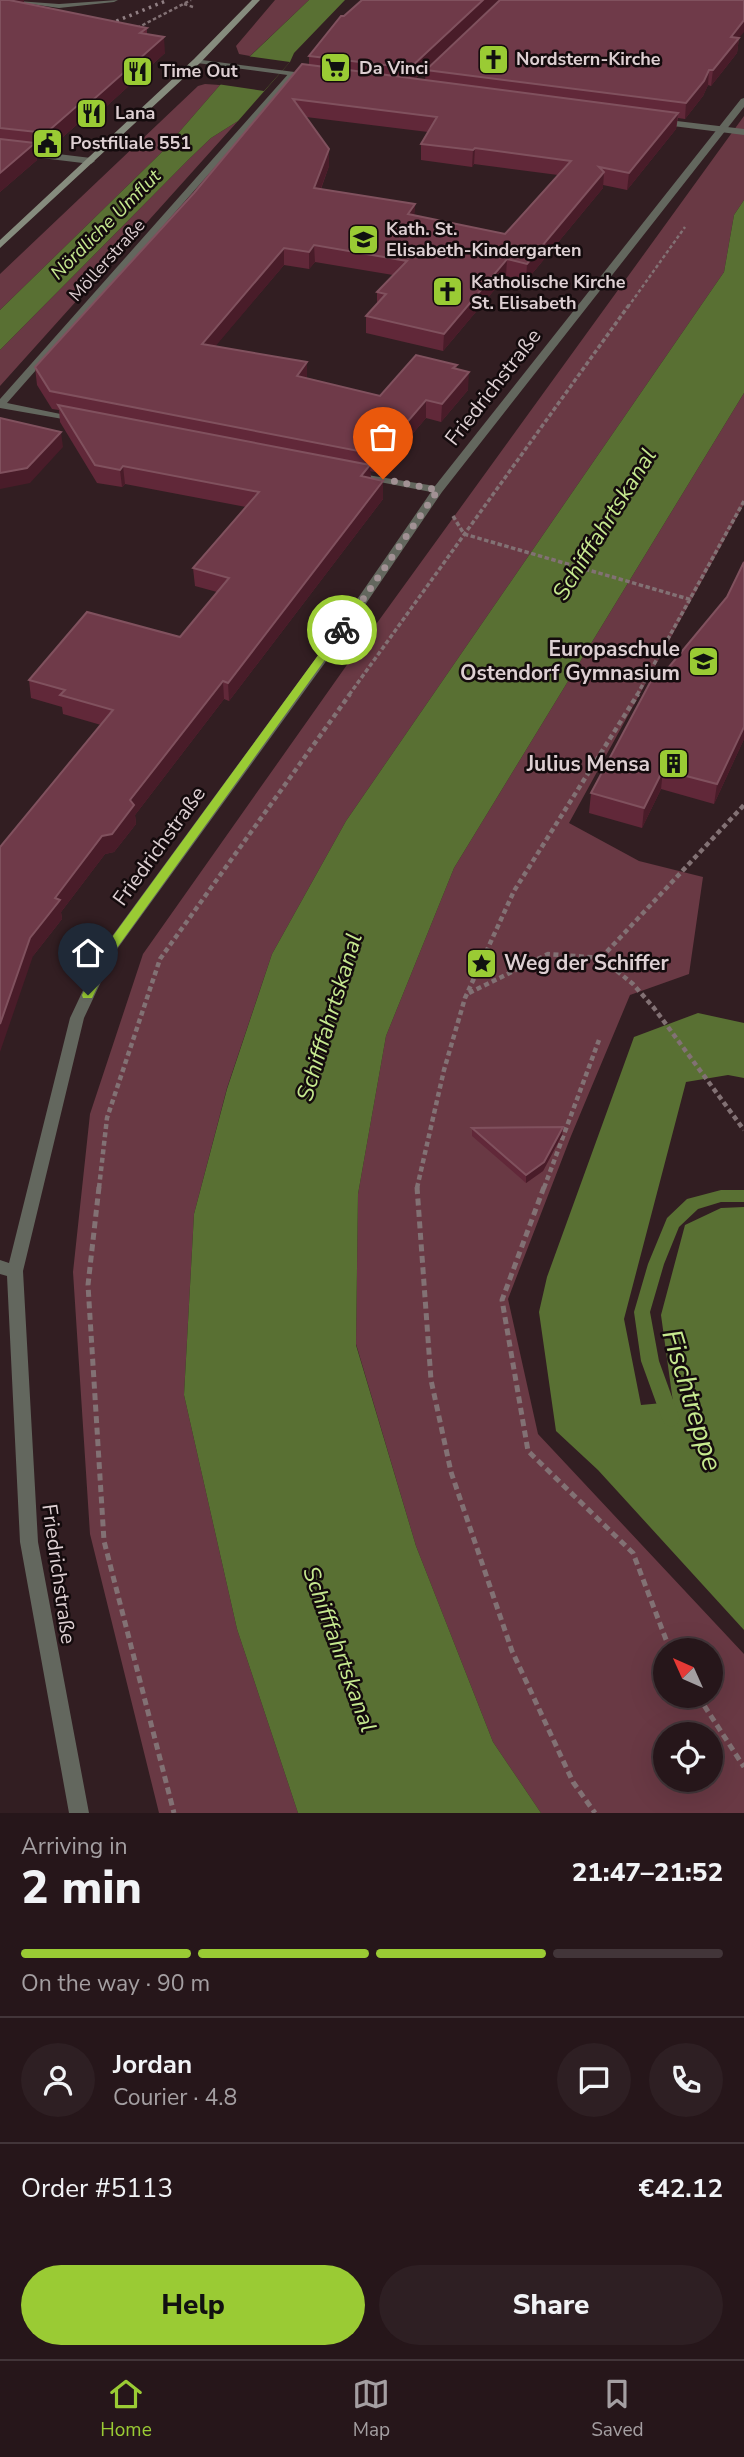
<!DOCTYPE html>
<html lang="en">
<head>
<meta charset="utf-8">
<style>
	:root { --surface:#26161a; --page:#2e1f23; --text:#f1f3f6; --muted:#a49fa2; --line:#423539; --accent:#9acb34 }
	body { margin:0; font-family:"Nunito Sans",sans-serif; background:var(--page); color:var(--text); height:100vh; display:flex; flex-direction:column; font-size:26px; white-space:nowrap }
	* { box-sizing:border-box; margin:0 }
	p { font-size:23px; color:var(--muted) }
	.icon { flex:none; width:38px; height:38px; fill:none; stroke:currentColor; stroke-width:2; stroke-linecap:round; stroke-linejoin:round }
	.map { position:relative; height:1813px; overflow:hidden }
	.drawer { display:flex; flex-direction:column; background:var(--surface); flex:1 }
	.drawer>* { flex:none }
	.needle { width:46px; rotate:315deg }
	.fabs { position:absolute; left:653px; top:1638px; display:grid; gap:14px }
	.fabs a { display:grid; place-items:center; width:70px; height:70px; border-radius:50%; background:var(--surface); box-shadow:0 7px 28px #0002,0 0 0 2px var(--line); font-size:35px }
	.pin { position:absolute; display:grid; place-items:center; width:60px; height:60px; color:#fff; margin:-72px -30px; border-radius:50% 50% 50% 0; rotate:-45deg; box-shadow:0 0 7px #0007 }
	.pin .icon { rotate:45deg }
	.courier { position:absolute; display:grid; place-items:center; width:70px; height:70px; margin:-35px; border:5px solid #9acb34; border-radius:50%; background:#fff; color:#222; box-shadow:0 2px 9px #0007 }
	.overview em { font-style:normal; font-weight:800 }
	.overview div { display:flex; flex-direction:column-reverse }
	.overview { display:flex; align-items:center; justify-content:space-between; height:119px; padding:0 21px }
	h1 { font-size:46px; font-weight:800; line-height:52px }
	.bar { display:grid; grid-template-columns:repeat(4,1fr); gap:10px 7px; align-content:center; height:84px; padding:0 21px }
	.bar i { height:9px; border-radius:5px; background:var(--line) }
	.bar .active { background:var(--accent) }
	.bar p { grid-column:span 4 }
	.line { display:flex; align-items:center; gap:18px; padding:0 21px; border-top:2px solid var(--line) }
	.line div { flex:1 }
	.round { display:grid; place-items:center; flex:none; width:74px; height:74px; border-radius:37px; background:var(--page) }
	.button { display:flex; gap:14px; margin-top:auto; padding:14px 21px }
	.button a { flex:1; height:80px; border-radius:42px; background:var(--accent); color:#111; font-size:28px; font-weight:800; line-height:80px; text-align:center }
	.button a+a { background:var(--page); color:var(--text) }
	.tabs { display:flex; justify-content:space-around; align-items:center; height:98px; border-top:2px solid var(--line); background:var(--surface); font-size:19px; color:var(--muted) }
	.tabs a { display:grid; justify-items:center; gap:4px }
	.tabs .active { color:var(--accent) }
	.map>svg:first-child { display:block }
</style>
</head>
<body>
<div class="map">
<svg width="744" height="1813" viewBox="0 0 744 1813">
	<rect width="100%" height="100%" fill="#321e22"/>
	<path fill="#693944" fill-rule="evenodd" d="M275,0H309L250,56L239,54L236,46Z
		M205,84L220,85L161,153L0,310V274L198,86Z
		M744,116V200L734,215L724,272L346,821L272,954L227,1088L194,1214L184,1395L237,1629L298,1813H159L90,1534L73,1272L90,1114L143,954L356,652Z
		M238,121L0,386V350L189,159L211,138Z
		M744,393V504L569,823L639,861L703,877L689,974L630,995L571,1136L508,1299L538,1434L744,1654V1813H541L493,1742L416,1546L356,1344L358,1194L386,1036L454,868ZM665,1650H710V1696H665ZM665,1734H710V1780H665Z"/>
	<path fill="#597033" d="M309,0H345L294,53L290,62L238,121L211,138L189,159L0,350V310L161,153L220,85Z
		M744,200V393L454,868L386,1036L358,1194L356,1345L416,1546L493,1742L541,1813H298L237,1629L184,1395L194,1214L227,1089L272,954L346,821L724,272L734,215Z
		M698,1013L744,1023V1078L728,1075L686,1082L624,1319L641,1405L673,1402L661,1315L685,1225L721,1208L744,1207V1630L598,1470L556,1431L539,1312L547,1277L634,1037Z"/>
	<path fill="#321e22" d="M246,56L290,62L264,91L217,84Z"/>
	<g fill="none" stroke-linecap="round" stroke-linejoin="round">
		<path fill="#597033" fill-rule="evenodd" d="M721,1190H744V1202H721L698,1209L679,1227L664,1264L650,1312L659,1361L680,1419L677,1424L671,1427L665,1424L662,1419L641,1361L634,1312L648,1264L667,1218L687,1199Z"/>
		<path stroke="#827174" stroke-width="2.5" stroke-dasharray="3.5 2.5" stroke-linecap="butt" d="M184,4L193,7
			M137,28L191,0
			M628,307L685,227"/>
		<path stroke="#827174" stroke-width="3.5" stroke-dasharray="4.5 2.5" stroke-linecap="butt" d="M453,516L464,534L692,600
			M349,695L629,305
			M637,695L744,501"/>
		<path stroke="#827174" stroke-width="4.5" stroke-dasharray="5 3.5" stroke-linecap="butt" d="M601,958L744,805
			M469,993L548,954L601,958L633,984L654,1008L744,1130
			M99,1188L107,1118L160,959L350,694
			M417,1188L444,1070L465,998L514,891L638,694
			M544,1188L599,1040"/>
		<path stroke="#827174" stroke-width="5" stroke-dasharray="7 4.5" stroke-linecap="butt" d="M99,1187L88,1285L104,1541L174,1813
			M417,1187L431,1380L451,1472L512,1651L573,1782L595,1813
			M544,1187L502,1300L528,1451L633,1553L670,1650
			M698,1696L744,1767"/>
		<path fill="#63675e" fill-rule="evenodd" d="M0,147L91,158L95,161L91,164L0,153Z"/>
		<path fill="#63675e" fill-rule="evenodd" d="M3,0L59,4L118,0L114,2L59,8Z
			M290,72L297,74L7,403L80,418V422L0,408V399Z
			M744,98V107L442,492L335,649L115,952L84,1018L23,1271L38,1542L89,1813H69L20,1542L7,1276L0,1274V1260L9,1263L70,1018L102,950L327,643L431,492L349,476V472L435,486L741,99Z"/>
		<path fill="#63675e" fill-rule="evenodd" d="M194,59L310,74L314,76L310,78L197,63H194Z
			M660,119L744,129V135L657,124L656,122Z"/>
		<path fill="#868c7e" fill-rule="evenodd" d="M252,0H260L200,63L0,248V240L194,59Z"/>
		<path stroke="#907f83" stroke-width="3.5" stroke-dasharray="2.5 4.5" stroke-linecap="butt" d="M97,29L168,0"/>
	</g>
	<path fill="#612839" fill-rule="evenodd" d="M0,0H24V3L147,28V34L165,53L87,124L80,122L48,150L35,149L37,160L0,192Z
		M362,0H498L415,79L425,80L426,70L739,38L737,53L711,86L708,85L703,96L685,119L678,118L676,129L627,190L603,185V188L526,281L506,276L443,351L366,333V316L377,304V292L393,275L315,262L309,269L284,265L215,346L307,362V378L380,396L457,365L456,369L468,390L441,422L426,418L379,473L370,471L371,478L383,481V499L229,701L224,699L135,815L136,824L114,852L105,854L61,912L62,919L33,956L101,725L63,714L62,707L31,698L29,680L180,637L217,592L195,586L193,568L246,507L125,484L122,487L97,483L60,422L59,410L52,409L37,385L35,367L194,193L309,65V56L344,16ZM306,117L428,132L421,144V160L472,167L474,164L558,175L505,234L414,215L415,204L321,189L329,166Z
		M727,597L744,739L714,804L661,789L642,828L589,813L591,793L659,679Z
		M563,1127L562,1135L543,1171L526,1183L472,1136V1128Z"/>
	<path fill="#491c29" d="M7,0H24V6Z
		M483,0H498L410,84V68Z
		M744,20V32L739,38L737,53L711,86L713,70L731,37Z
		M164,37L165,53L87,124L85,107Z
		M709,70L708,85L703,96L685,119L686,103Z
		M78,105L80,122L48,150L46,133Z
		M678,113L676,129L627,190L629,173Z
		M35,143L37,160L0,192V173Z
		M475,148L474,164L472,167L473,150Z
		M329,149V166L315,204L314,188Z
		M604,172L603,188L526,281L527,264Z
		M415,204L414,220L408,214Z
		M314,245L315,262L309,269V252Z
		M284,248V265L203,361L202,344Z
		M507,259L506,276L443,351L444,334Z
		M307,362V380L297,376Z
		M469,372L468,390L441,422L442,404Z
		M426,400V418L379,473V455Z
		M61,432L63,447L30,483L0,489V473Z
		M370,465L371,483L361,476Z
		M123,466L125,484L122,487L120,470Z
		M383,481V499L229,701L228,683Z
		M223,681L224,699L135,815L136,824L114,852L105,854L61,912L62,919L33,956L0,1052V1024L30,938L55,898Z
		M744,727V739L714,804L717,784Z
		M663,770L661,789L642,828L644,808Z
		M563,1127L562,1135L543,1171L526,1183V1175Z"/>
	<path fill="#6f3a49" stroke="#80515e" stroke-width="2" fill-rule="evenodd" d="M0,0H9L147,28L140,33L164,37L85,107L78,105L46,133L0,128Z
		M362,0H483L410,68L309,56L341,16H344Z
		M500,0H744V20L731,37L739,38L713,70H709L704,81L686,103L426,70Z
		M302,64L678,113L629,173L599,167L604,172L527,264L507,259L444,334L366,316L386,294L377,292L407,261L314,245L309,252L284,248L202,344L307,362L297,376L380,396L416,355L457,365L453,368L469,372L442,404L426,400L379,455L50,391L35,367L194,193ZM293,99L437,117L421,144L473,150L475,148L571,161L505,234L408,214L415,204L314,188L329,149Z
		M0,139L35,143L0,173Z
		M58,405L370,465L361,476L383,481L228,683L223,681L130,800L134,805L112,834L102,836L55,898L60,900L30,938L0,1024V847L113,710L60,695L65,690L29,680L87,612L180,637L229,578L193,568L259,492L123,466L120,470L95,465Z
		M0,418L61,432L27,468L0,473Z
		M744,562V727L717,784L663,770L644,808L591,793L653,677L659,679L727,597Z
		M563,1127L544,1162L526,1175L472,1128Z"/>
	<path fill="#9acb34" d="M342,627L347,630L345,632L114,952L92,998H83L82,995L105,947L338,628Z"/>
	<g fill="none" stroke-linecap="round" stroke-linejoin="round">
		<path stroke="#a19194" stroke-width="7" stroke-dasharray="0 12.6" d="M342,630L438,490L383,479"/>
	</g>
	<defs>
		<symbol id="church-square" viewBox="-11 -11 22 22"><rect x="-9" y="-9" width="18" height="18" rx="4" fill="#9acb34" stroke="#140b0d"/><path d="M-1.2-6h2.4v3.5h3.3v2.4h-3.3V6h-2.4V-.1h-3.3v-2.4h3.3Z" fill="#111"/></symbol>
		<symbol id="supermarket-square" viewBox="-11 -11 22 22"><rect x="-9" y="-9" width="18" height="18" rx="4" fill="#9acb34" stroke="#140b0d"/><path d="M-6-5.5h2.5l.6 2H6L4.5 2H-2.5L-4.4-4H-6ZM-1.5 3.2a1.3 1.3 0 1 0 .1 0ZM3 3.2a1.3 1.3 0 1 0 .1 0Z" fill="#111"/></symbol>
		<symbol id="restaurant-square" viewBox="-11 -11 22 22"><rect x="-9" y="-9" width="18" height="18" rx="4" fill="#9acb34" stroke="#140b0d"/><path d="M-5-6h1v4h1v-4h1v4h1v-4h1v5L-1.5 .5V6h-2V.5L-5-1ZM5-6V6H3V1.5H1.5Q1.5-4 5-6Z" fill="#111"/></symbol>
		<symbol id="civic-square" viewBox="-11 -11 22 22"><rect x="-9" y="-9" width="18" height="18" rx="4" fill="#9acb34" stroke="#140b0d"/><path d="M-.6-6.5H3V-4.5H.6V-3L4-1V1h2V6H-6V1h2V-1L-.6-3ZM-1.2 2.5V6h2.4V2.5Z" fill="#111"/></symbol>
		<symbol id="school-square" viewBox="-11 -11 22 22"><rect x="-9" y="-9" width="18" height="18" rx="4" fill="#9acb34" stroke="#140b0d"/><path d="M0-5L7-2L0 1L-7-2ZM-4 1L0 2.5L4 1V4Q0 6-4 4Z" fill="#111"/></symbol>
		<symbol id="building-square" viewBox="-11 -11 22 22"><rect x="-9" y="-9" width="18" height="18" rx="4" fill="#9acb34" stroke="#140b0d"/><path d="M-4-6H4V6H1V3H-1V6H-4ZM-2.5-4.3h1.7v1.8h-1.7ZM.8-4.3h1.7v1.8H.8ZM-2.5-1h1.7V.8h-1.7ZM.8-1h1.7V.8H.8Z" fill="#111"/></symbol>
		<symbol id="sight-square" viewBox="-11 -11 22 22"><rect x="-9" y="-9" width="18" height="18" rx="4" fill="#9acb34" stroke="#140b0d"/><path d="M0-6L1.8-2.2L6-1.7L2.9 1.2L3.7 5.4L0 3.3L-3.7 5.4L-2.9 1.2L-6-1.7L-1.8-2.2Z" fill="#111"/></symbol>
	</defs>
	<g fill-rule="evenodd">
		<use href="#church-square" x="476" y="42" width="35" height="35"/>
		<use href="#supermarket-square" x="318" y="50" width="35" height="35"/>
		<use href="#restaurant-square" x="120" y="54" width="35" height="35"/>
		<use href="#restaurant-square" x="74" y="96" width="35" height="35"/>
		<use href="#civic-square" x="30" y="126" width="35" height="35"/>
		<use href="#school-square" x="346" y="222" width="35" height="35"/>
		<use href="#church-square" x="430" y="274" width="35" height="35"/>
		<use href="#school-square" x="686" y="644" width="35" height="35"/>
		<use href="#building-square" x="656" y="746" width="35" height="35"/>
		<use href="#sight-square" x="464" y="946" width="35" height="35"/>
	</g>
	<g text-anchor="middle" stroke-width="5" stroke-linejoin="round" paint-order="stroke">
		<g font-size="18" font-weight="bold" fill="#ddcfd2" stroke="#140b0d" text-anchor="start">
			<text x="516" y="65">Nordstern-Kirche</text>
			<text x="359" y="74">Da Vinci</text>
			<text x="160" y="77">Time Out</text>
			<text x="115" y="119">Lana</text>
			<text x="70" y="149">Postfiliale 551</text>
			<text x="386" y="235">Kath. St.<tspan x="386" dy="21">Elisabeth-Kindergarten</tspan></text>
			<text x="471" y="288">Katholische Kirche<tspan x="471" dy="21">St. Elisabeth</tspan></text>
		</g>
		<g font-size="18" fill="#ddcfd2" stroke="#140b0d">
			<text transform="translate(107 260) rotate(-48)" y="6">Möllerstraße</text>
		</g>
		<g font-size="19" font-style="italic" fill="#c6e98f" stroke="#140b0d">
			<text transform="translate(105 224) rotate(-45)" y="7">Nördliche Umflut</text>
		</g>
		<g font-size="21" fill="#ddcfd2" stroke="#140b0d">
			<text transform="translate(493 387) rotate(-52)" y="7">Friedrichstraße</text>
			<text transform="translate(159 846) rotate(-54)" y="7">Friedrichstraße</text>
			<text transform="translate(59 1574) rotate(82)" y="7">Friedrichstraße</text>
		</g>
		<g font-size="21" font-weight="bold" fill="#ddcfd2" stroke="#140b0d" text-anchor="end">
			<text x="680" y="656">Europaschule<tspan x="680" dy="24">Ostendorf Gymnasium</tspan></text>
			<text x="650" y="771">Julius Mensa</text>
			<text x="504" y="970" text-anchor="start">Weg der Schiffer</text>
		</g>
		<g font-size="23" font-style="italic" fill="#c6e98f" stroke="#140b0d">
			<text transform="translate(604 524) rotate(-58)" y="8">Schifffahrtskanal</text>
			<text transform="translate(329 1017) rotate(-73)" y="8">Schifffahrtskanal</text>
			<text transform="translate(340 1649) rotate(70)" y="8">Schifffahrtskanal</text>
		</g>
		<g font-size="28" font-style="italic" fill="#c6e98f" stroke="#140b0d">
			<text transform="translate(693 1400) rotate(73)" y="10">Fischtreppe</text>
		</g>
	</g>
</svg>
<div class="fabs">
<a><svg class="needle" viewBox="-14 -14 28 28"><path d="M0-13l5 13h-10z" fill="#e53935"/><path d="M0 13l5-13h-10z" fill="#a49fa2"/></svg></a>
<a><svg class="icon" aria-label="locate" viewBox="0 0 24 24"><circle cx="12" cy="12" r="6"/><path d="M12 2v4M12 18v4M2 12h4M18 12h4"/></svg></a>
</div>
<div class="pin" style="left:383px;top:479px;background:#ea580c"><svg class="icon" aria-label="bag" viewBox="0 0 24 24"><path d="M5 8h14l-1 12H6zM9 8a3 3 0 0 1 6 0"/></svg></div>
<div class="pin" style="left:88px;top:995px;background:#1f2937"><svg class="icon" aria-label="home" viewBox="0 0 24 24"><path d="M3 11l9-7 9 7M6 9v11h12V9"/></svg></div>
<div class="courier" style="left:342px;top:630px"><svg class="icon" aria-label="bike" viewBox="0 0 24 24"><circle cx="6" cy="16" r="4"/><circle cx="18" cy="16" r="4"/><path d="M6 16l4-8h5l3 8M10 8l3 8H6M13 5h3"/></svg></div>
</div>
<section class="drawer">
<div class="overview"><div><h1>2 min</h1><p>Arriving in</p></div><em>21:47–21:52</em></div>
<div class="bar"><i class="active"></i><i class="active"></i><i class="active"></i><i></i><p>On the way · 90 m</p></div>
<div class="line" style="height:126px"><a class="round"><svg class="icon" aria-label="person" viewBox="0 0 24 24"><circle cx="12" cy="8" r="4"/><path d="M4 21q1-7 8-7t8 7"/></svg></a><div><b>Jordan</b><p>Courier · 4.8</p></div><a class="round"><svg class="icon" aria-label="chat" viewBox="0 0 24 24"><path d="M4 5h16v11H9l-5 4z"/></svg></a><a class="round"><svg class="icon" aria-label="phone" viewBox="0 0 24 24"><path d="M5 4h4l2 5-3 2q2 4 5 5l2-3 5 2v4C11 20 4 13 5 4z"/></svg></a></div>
<div class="line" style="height:91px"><div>Order #5113</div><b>€42.12</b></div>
<div class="button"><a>Help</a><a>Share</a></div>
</section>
<nav class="tabs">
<a class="active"><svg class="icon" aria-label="home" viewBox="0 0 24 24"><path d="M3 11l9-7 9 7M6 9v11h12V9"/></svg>Home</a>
<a><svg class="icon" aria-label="map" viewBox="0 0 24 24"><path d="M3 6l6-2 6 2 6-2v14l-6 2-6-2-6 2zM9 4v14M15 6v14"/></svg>Map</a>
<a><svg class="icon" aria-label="saved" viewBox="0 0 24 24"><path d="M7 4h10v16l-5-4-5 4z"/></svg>Saved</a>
</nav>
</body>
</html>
